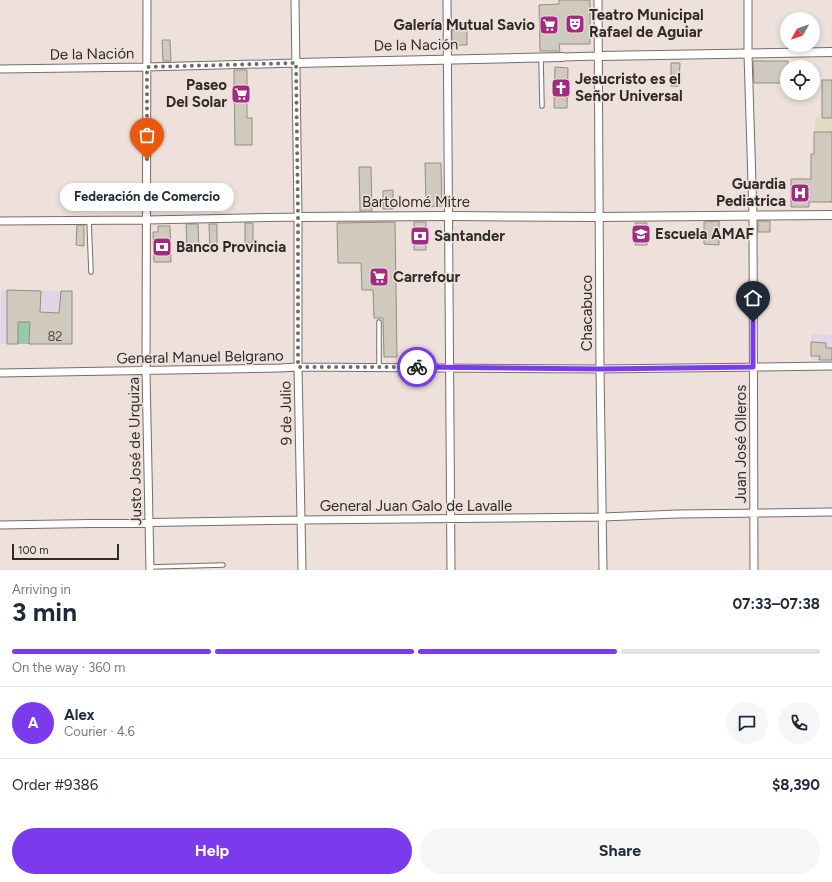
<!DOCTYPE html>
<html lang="en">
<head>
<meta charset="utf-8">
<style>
	:root { --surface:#fff; --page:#f6f6f7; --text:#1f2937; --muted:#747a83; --line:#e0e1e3; --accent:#7c3aed }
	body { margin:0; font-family:Figtree,sans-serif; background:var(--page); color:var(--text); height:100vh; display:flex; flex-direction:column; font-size:15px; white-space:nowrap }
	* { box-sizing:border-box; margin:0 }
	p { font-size:13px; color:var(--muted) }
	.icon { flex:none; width:22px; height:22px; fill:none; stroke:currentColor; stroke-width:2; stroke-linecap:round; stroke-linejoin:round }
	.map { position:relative; height:570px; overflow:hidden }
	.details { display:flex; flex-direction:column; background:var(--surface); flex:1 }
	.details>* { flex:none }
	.needle { width:26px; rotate:230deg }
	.fabs { position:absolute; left:780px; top:12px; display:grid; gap:8px }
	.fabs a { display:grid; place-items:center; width:40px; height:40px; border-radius:50%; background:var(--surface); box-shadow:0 2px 6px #0003; font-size:20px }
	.scale { position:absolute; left:12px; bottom:10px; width:107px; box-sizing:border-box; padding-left:4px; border:2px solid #302b29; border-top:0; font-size:11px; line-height:14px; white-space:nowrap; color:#302b29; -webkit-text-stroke:3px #eee1db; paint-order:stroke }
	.pin { position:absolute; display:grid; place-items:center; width:34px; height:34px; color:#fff; margin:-41px -17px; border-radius:50% 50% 50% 0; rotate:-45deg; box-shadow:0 0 4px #0007 }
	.pin .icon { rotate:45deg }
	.courier { position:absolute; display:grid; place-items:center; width:40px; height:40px; margin:-20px; border:3px solid #7c3aed; border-radius:50%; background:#fff; color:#222; box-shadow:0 1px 5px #0007 }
	.bubble { position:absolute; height:28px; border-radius:14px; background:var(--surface); box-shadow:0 2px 6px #0003; font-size:13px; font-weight:700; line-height:28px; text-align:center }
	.headline em { font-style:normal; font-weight:700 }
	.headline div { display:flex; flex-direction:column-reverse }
	.headline { display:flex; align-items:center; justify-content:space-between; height:68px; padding:0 12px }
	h1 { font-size:26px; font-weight:700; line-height:30px }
	.bar { display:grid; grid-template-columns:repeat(4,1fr); gap:6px 4px; align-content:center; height:48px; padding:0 12px }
	.bar i { height:5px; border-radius:3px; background:var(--line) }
	.bar .active { background:var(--accent) }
	.bar p { grid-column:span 4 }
	.line { display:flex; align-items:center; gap:10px; padding:0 12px; border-top:1px solid var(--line) }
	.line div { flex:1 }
	.round { display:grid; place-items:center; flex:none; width:42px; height:42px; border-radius:21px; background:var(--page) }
	.cta { display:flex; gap:8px; margin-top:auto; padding:8px 12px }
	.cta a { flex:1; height:46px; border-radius:24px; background:var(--accent); color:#fff; font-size:16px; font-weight:700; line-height:46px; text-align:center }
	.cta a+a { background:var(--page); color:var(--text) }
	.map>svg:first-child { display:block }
</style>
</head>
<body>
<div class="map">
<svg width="832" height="570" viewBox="0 0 832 570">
	<rect width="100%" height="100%" fill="#eee1db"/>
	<path fill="#e4d4e7" d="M1,290L72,291V344H0Z
		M811,334L832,335V361L811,360Z"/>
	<path fill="#e2dac5" d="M815,118H832V203L815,202Z"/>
	<path fill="#96caaa" d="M18,322H30L29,344H18Z"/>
	<path fill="#d0c9be" stroke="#938d83" d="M559,0H590V44H559L560,51H540L539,5L559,4Z
		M452,30H467V45H452Z
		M162,40H170L171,61H163Z
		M753,61H788L787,83H754Z
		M671,63H680L679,86H671Z
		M555,67L568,68L567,108H554Z
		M234,70H247V118H252V145H235Z
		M822,80H832V118H822Z
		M814,132H832V202H809V207H791V179H811V154H814Z
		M425,163H441L442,206L426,207Z
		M359,167H371L372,211H360Z
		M393,190V209H383V191Z
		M719,221V245L704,244V222Z
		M758,221H770V232H758Z
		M395,222L397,357H384L383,318H374L373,290H362L361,263H338L337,223Z
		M414,222H426V250H414Z
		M245,223H253V243H245Z
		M635,223H647V245H635Z
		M186,224H198L199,249H187Z
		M209,224H217V252H210Z
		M77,225H84V246L76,245Z
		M158,226H170L171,262H154L153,232H158Z
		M7,290L41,291L40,312L59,313L61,291H72V344H29L30,322H18V344H7Z
		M811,342L826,343V348H832V360H819L820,356H811Z"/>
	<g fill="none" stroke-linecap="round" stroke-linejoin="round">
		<defs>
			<path id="service" d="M541,58L542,106
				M89,220L91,272
				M379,322V367
				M150,567L223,565"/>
			<path id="minor" d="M147,0L146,371L150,570
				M295,0L298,217V367L302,570
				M447,0L451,570
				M598,0L600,369L603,570
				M748,0V54L753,216L754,570
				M562,57L599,56
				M0,69L147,67L296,63
				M0,221L147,220L298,217
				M0,373L280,368L298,367L600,369L832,366
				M0,525L301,520L603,517L678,514L832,512"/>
			<path id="tertiary" d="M599,56L832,52
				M296,63L562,57
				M298,217L449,216L599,217L832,215"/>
		</defs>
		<use href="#service" stroke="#786d68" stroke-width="5.5"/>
		<use href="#minor" stroke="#786d68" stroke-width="9"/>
		<use href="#tertiary" stroke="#786d68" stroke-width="10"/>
		<use href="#service" stroke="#fff" stroke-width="3.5"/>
		<use href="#minor" stroke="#fff" stroke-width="7"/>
		<use href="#tertiary" stroke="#fff" stroke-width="8"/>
	</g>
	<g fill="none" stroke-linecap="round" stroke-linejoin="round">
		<path stroke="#726b67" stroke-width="4" stroke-dasharray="0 7.2" d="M147,159V67L296,63L298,217V367H417"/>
		<path stroke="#7c3aed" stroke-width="5" d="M417,367L600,369L753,367V322"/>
	</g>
	<defs>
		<symbol id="theatre-square" viewBox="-11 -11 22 22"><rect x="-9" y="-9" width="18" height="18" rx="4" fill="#a22a81" stroke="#eee1db"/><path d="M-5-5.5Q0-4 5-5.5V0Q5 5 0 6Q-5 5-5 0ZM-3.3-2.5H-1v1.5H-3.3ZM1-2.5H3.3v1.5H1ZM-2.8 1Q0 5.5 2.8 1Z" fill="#fff"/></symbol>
		<symbol id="supermarket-square" viewBox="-11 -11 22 22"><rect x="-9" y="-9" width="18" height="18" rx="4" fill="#a22a81" stroke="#eee1db"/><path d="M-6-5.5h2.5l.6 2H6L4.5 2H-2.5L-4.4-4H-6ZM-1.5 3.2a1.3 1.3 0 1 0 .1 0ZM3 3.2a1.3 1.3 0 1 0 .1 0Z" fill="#fff"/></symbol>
		<symbol id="church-square" viewBox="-11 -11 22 22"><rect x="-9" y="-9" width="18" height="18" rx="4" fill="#a22a81" stroke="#eee1db"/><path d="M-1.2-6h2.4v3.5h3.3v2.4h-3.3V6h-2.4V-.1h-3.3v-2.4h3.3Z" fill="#fff"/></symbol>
		<symbol id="hospital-square" viewBox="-11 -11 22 22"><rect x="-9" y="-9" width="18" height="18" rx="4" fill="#a22a81" stroke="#eee1db"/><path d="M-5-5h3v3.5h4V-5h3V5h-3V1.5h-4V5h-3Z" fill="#fff"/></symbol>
		<symbol id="school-square" viewBox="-11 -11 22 22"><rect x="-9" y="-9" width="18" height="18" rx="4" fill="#a22a81" stroke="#eee1db"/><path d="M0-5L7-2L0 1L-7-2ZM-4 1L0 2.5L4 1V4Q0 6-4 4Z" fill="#fff"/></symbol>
		<symbol id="bank-square" viewBox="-11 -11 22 22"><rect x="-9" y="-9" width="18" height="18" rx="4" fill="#a22a81" stroke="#eee1db"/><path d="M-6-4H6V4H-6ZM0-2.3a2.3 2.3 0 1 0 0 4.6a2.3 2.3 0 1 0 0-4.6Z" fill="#fff"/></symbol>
	</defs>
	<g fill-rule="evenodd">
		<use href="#theatre-square" x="564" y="13" width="22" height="22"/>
		<use href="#supermarket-square" x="538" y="14" width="22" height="22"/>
		<use href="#church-square" x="550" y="77" width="22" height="22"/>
		<use href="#supermarket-square" x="230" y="83" width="22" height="22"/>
		<use href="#hospital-square" x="789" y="182" width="22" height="22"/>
		<use href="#school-square" x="630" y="223" width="22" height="22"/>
		<use href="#bank-square" x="409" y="225" width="22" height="22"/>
		<use href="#bank-square" x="151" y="236" width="22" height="22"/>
		<use href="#supermarket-square" x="368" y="266" width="22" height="22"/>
	</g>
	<g text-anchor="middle" stroke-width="3" stroke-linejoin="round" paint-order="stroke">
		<g font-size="13" fill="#58524e">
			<text x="55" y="341">82</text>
		</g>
		<g font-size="15" font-weight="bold" fill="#302b29" stroke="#eee1db" text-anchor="start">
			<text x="589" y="20">Teatro Municipal<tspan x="589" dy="17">Rafael de Aguiar</tspan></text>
			<text x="535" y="30" text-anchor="end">Galería Mutual Savio</text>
			<text x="575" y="84">Jesucristo es el<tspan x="575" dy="17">Señor Universal</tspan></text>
			<text x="227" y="90" text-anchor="end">Paseo<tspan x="227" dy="17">Del Solar</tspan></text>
			<text x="786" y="189" text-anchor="end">Guardia<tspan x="786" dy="17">Pediatrica</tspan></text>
			<text x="655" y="239">Escuela AMAF</text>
			<text x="434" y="241">Santander</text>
			<text x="176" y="252">Banco Provincia</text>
			<text x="393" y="282">Carrefour</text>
		</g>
		<g font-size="15" fill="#302b29" stroke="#eee1db">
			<text transform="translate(416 45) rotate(-1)" y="5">De la Nación</text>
			<text transform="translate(92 54) rotate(-1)" y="5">De la Nación</text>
			<text x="416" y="207">Bartolomé Mitre</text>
			<text transform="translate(587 313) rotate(-90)" y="5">Chacabuco</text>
			<text transform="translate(200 357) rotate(-1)" y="5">General Manuel Belgrano</text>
			<text transform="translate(286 413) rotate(-91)" y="5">9 de Julio</text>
			<text transform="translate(741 444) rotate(-90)" y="5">Juan José Olleros</text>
			<text transform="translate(135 451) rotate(-91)" y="5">Justo José de Urquiza</text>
			<text x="416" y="511">General Juan Galo de Lavalle</text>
		</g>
	</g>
</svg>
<div class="fabs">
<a><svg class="needle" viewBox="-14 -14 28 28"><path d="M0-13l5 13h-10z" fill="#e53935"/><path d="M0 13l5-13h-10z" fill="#747a83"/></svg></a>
<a><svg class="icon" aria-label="locate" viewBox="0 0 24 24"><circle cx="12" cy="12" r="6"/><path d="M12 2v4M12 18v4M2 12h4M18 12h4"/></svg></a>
</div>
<div class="scale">100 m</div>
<div class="pin" style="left:147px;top:159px;background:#ea580c"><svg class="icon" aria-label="bag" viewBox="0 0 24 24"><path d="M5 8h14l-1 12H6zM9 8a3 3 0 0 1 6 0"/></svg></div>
<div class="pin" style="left:753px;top:322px;background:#1f2937"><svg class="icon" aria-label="home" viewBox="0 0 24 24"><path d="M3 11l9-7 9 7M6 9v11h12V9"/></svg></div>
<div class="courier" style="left:417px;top:367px"><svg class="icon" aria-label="bike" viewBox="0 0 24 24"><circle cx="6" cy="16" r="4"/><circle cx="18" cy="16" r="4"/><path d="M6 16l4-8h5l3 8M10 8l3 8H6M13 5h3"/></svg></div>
<div class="bubble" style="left:60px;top:183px;width:174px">Federación de Comercio</div>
</div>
<section class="details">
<div class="headline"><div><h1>3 min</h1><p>Arriving in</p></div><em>07:33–07:38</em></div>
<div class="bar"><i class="active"></i><i class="active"></i><i class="active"></i><i></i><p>On the way · 360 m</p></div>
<div class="line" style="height:72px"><b class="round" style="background:var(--accent);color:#fff">A</b><div><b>Alex</b><p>Courier · 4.6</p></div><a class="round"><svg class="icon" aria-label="chat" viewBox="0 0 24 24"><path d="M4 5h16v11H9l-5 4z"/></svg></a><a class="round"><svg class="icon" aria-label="phone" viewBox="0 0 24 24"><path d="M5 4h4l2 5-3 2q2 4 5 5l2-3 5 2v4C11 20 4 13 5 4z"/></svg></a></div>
<div class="line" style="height:52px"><div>Order #9386</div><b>$8,390</b></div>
<div class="cta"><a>Help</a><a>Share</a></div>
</section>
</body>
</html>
